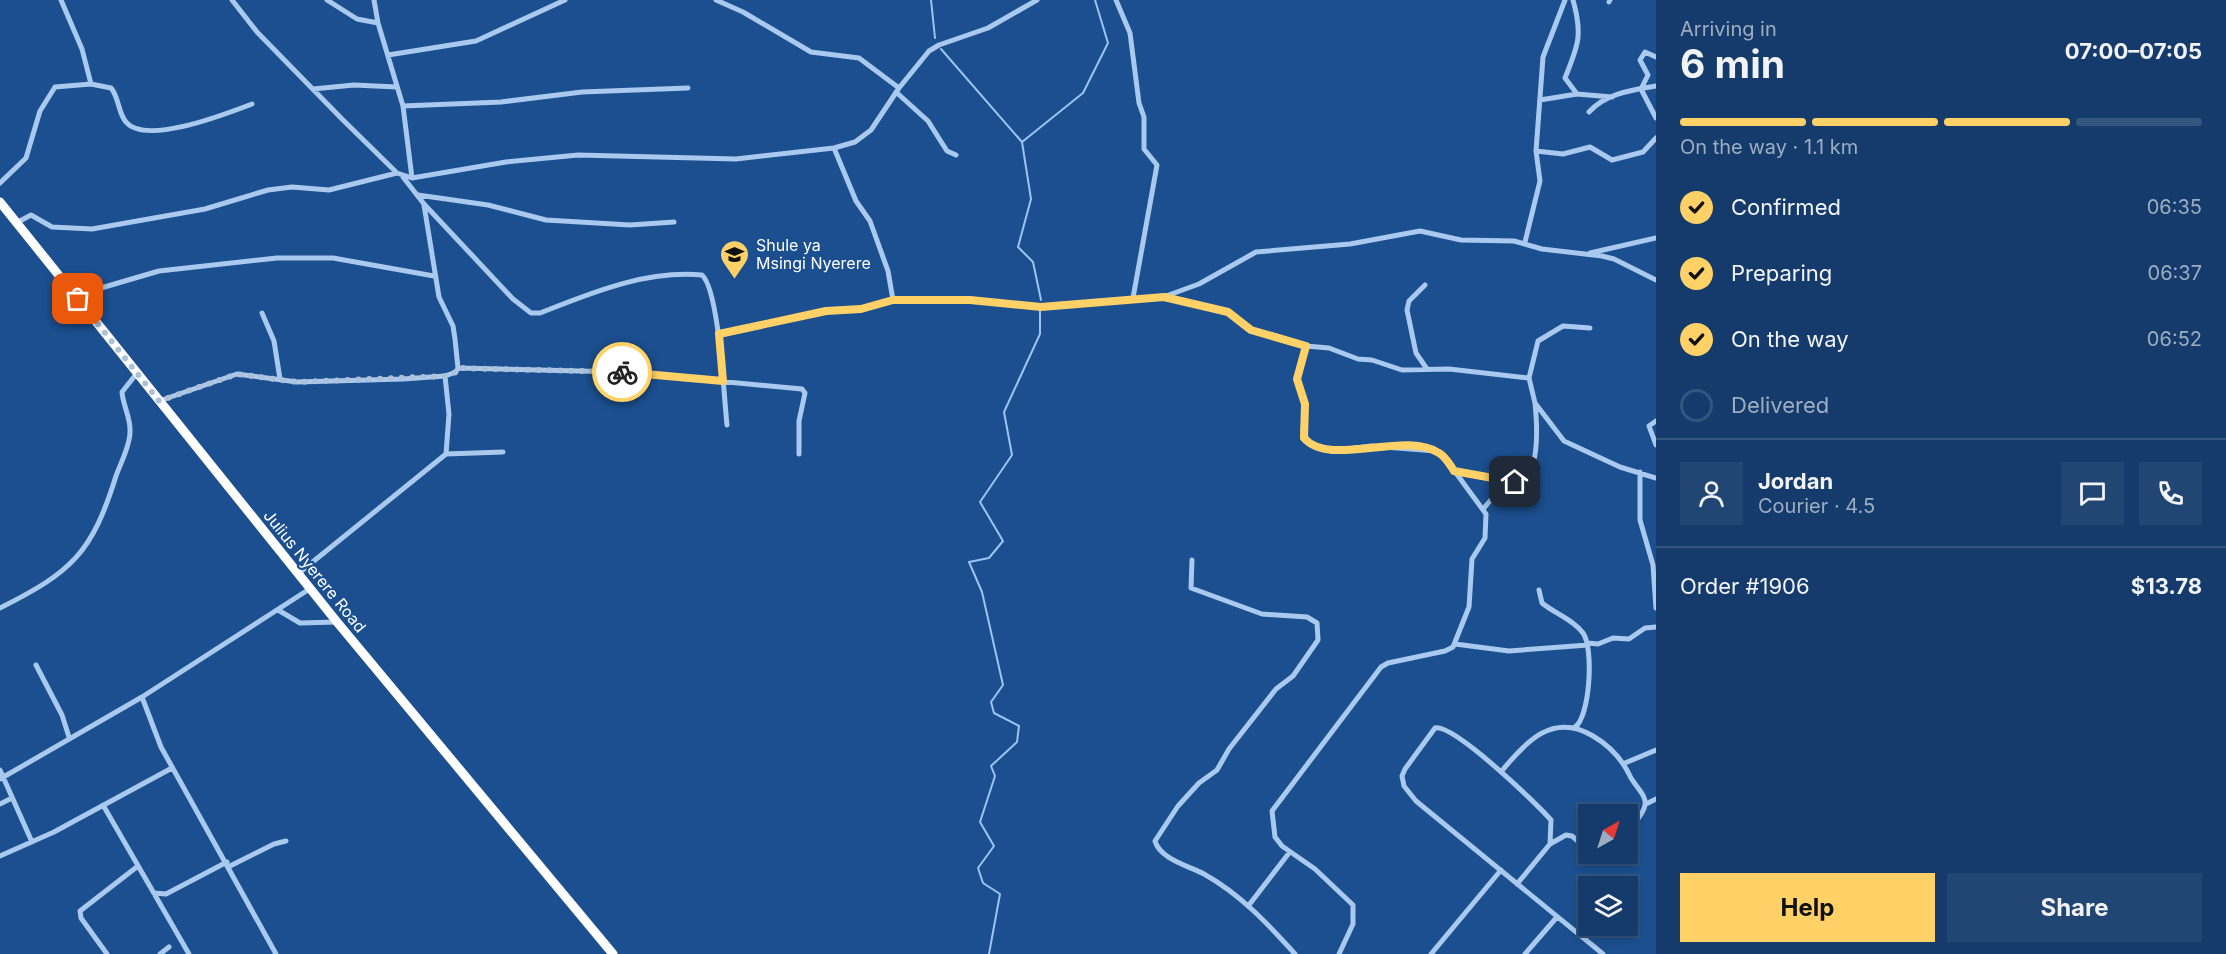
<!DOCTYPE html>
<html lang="en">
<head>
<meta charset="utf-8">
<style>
	:root { --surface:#143b6b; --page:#214673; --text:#f1f3f6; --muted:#9dadc1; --line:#33557e; --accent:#ffd166 }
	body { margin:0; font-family:Inter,sans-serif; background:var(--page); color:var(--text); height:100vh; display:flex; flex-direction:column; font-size:22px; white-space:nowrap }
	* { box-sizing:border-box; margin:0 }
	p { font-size:20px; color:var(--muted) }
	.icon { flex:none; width:33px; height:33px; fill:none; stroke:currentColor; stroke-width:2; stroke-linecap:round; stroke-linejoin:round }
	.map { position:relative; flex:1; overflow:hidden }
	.sheet { display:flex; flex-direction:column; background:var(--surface); width:570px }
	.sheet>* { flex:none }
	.needle { width:39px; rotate:39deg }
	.fabs { position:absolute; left:1578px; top:804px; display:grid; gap:12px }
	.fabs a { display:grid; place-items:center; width:60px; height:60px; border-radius:0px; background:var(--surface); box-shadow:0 3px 9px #0003,0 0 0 2px var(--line); font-size:30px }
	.pin { position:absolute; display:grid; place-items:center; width:51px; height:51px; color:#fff; margin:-26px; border-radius:12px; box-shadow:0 3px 9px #0006 }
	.courier { position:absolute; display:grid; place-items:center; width:60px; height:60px; margin:-30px; border:4px solid #ffd166; border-radius:50%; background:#fff; color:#222; box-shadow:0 2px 8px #0007 }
	.headline em { font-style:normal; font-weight:700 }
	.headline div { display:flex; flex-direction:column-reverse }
	.headline { display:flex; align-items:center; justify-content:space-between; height:102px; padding:0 24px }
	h1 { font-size:39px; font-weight:700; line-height:45px }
	.bar { display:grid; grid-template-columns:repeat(4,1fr); gap:9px 6px; align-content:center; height:72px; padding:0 24px }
	.bar i { height:8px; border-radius:4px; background:var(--line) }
	.bar .active { background:var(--accent) }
	.bar p { grid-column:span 4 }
	.line { display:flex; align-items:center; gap:15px; padding:0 24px; border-top:2px solid var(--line) }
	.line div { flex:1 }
	.round { display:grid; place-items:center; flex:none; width:63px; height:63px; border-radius:0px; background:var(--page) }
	ol { padding:0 24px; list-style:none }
	li { display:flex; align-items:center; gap:18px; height:66px }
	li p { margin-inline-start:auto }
	li .icon { padding:6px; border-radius:50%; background:var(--accent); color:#111; stroke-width:4 }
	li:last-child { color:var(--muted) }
	li i { width:33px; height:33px; border:3px solid var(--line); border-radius:50% }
	.action { display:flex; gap:12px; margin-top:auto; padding:12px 24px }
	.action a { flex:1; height:69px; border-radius:0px; background:var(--accent); color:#111; font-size:24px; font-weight:700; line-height:69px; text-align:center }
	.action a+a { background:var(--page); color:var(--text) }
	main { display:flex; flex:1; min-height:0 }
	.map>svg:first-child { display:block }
</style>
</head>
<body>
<main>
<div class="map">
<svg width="1656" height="954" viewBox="0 0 1656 954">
	<rect width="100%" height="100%" fill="#1b4f8f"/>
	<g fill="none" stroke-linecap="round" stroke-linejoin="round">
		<path stroke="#9cc4f0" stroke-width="2" d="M931,0L935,38
			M941,49L1022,142
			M1041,300L1033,262L1018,247L1031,199L1022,142L1083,93L1108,43L1095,0
			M989,954L1000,894L983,883L978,868L994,846L980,822L995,776L991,766L1017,742L1019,726L994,713L991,702L1003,685L982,592L969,562L989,558L1003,541L980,502L1012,455L1004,412L1040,334V311"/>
		<path stroke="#a9c9ee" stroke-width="5" d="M61,0L82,49L91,84
			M232,0L257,32L342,119L397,173L412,178L506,162L578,155L736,159L834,148L855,142L871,130L899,88L929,51L939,45L988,28L1037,0
			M327,0L357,19L378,23
			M374,0L378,23L403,106L412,178
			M716,0L743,12L811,52L859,58L899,88
			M1116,0L1130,33L1139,103L1144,117V149L1157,165L1133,298
			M1573,0C1583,35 1578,46 1565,78L1577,94L1612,97
			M1609,2L1610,0
			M388,55L476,41L565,0
			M1656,57L1645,52L1640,60L1648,75L1641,89L1656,118
			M313,89L354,85L397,87
			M896,92L928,121L947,151L956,155
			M1540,100L1577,94
			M403,106L501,102L582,92L688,88
			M1589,112C1606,93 1633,90 1656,86
			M834,148L856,201L870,221L888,271L893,300
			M1536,151L1563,154L1590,147L1612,160L1643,152L1656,138
			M403,177L424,204L513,299L531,313H540C591,293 645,270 702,275C719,290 724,398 727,425
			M0,183L26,158L40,111L55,87L91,84L111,88C119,97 118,113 126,122C146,146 228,113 252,104
			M418,195L488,205L546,220L630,225L674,222
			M18,222L31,215L52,227L92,229L205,209L268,190L292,187L329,190L397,173
			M1525,242L1540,181L1536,151L1543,57L1565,0
			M1590,253L1656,238
			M1425,285L1409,301L1407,310L1416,353L1427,369
			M1166,296L1199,284L1256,252L1350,244L1420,231L1461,240L1514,241L1542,249L1602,256L1614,259L1656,280
			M78,299L101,288L159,271L277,258H333L434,276
			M262,313L274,341L280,379
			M1590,328L1563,326L1538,341L1529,378L1535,403L1564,441L1620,467L1656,478
			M719,334L829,311L861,309L893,300H970L1041,307L1164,297L1228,312L1251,330L1306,346L1329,348L1358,359L1372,360L1402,370L1449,369L1529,378
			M1306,346L1297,379L1305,404L1303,431L1309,443L1330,451L1371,446L1436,451L1445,458L1486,514L1485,538L1472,559L1469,607L1453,647L1445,651L1388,663L1381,667L1272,811L1275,837L1282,846L1315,869L1353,905V924L1339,954
			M458,368L621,372L802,389L805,393L799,421V454
			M159,401L237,374L297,382L403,379L445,376L456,372L458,368L455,339L453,326L439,297L424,205
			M1656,421L1649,426L1656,445
			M446,454L503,452
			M1454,471L1505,482
			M1640,472V520L1653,565L1656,608
			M1484,508L1506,482L1523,481C1540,467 1537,423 1535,403
			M1192,560L1191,588L1262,614L1307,617L1317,623L1318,640L1293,676L1276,689L1229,749L1217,770L1199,783L1178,806L1155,841C1160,859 1189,866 1204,874C1240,894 1268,924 1295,954
			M299,573L446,454L449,414L445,376
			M1539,590L1542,603C1554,613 1574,620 1583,633C1594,648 1590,717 1575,727
			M0,608C72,572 92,553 116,476C121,462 130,446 130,432C131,418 123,406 122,392L137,373
			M278,610L300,623L337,622
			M1588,643L1598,644L1613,638L1629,639L1645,628L1656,627
			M1455,644L1509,651L1588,645
			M36,665L62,715L69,737
			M1625,763L1656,750
			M0,770L32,842
			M1501,772C1526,741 1553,712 1593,736C1610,746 1622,759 1630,776C1634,785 1647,795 1645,805C1644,814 1633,824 1628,832
			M0,779L142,697
			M0,804L12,798
			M1646,804L1656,799
			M103,805L189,954
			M1550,844L1566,835L1572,836L1588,850
			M0,856L54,832L172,768
			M230,866L274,844L286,841
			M1517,884L1550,844L1551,820C1536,803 1454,724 1435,728L1405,769L1402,776L1404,786L1416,801L1603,954
			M154,893L166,894L227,862
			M1249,905L1289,853
			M107,954L81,918L80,911L138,866
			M160,954L169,947
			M276,954L161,747L142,697L311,588
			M1431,954L1501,870
			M1525,954L1557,917"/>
		<path stroke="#fff" stroke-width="9" d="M0,202L337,622L613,954"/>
	</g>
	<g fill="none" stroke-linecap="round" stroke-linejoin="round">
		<path stroke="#afc1d8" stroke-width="6" stroke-dasharray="0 10.8" d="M78,299L159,401L237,374L297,382L446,376L456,372L458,368L622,372"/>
		<path stroke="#ffd166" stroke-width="8" d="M622,372L723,381L719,334L826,311L861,309L893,300H970L1041,307L1164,297L1228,312L1251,330L1306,346L1297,379L1305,404L1304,438C1330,468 1405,430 1439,453C1446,457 1450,465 1454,471L1515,482"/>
	</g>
	<defs>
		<symbol id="school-pin" viewBox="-11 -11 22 30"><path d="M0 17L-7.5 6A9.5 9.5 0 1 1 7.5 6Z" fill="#ffd166" stroke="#1b4f8f"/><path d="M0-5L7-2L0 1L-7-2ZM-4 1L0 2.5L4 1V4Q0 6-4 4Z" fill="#111"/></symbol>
	</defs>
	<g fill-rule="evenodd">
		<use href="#school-pin" x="718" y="238" width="33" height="45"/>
	</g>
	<g text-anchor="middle" stroke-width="4.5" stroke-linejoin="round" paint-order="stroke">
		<g font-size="16" fill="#fff" stroke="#1b4f8f" text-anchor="start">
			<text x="756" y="251">Shule ya<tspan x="756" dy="18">Msingi Nyerere</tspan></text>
		</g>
		<g font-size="16" fill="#fff" stroke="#1b4f8f">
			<text transform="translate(315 571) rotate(51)" y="6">Julius Nyerere Road</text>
		</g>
	</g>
</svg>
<div class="fabs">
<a><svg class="needle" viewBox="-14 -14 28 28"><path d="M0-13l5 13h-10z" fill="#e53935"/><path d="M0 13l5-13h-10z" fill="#9dadc1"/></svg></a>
<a><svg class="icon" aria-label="layers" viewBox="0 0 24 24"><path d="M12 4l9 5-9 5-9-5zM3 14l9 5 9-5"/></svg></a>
</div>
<div class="pin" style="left:78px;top:299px;background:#ea580c"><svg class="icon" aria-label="bag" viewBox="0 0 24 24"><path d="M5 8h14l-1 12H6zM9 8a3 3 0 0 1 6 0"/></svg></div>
<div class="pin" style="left:1515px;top:482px;background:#1f2937"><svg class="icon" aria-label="home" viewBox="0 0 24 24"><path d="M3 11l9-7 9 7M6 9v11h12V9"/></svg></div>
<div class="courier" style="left:622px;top:372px"><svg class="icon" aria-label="bike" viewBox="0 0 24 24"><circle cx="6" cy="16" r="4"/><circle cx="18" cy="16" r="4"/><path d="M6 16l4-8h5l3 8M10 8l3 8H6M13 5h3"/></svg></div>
</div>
<section class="sheet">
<div class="headline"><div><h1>6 min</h1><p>Arriving in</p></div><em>07:00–07:05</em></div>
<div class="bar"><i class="active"></i><i class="active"></i><i class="active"></i><i></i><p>On the way · 1.1 km</p></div>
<ol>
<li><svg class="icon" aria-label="check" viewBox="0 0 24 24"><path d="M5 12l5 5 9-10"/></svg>Confirmed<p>06:35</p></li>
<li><svg class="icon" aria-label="check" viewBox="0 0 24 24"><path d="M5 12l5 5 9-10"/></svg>Preparing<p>06:37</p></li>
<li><svg class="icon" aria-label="check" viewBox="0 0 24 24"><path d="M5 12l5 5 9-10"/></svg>On the way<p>06:52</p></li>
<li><i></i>Delivered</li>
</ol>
<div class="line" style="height:108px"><a class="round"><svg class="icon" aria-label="person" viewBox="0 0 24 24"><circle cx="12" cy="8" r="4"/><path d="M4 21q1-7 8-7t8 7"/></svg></a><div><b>Jordan</b><p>Courier · 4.5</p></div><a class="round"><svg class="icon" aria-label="chat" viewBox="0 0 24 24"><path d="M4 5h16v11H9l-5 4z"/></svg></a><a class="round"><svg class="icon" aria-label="phone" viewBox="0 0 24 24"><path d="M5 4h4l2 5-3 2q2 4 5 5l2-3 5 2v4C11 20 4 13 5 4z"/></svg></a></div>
<div class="line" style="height:78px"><div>Order #1906</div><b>$13.78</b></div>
<div class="action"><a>Help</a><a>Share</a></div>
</section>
</main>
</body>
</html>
